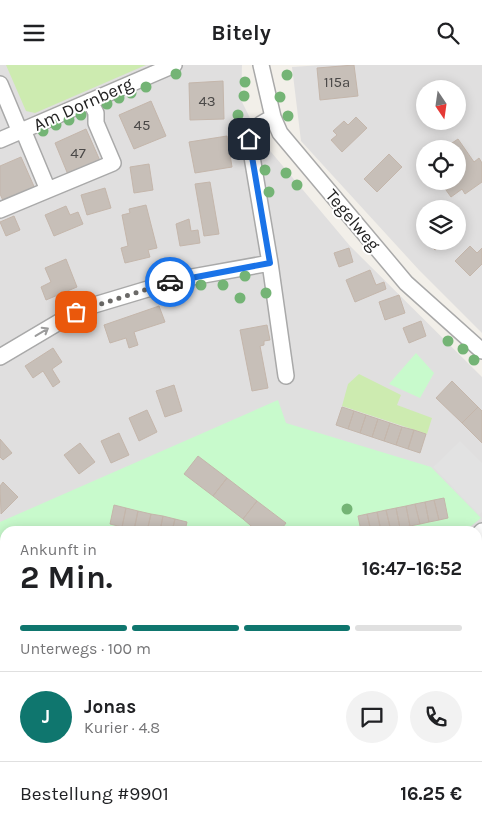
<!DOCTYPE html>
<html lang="de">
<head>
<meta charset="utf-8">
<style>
	:root { --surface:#fff; --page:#f2f2f2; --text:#202124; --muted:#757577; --line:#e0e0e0; --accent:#0f766e }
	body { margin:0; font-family:Karla,sans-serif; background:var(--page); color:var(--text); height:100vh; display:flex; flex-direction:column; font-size:19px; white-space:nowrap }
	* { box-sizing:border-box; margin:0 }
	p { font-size:16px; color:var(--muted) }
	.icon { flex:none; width:28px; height:28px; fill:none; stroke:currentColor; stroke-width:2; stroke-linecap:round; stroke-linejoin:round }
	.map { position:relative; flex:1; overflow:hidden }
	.drawer { position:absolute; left:0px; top:461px; width:482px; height:311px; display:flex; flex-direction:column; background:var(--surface); border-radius:15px 15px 0 0; box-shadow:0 2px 12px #0003 }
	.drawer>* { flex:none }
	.needle { width:32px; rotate:167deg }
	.tools { position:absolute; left:416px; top:15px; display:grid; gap:10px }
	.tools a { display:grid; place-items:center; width:50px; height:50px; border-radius:50%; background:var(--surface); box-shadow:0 2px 12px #0003; font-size:25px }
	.pin { position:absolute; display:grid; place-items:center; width:42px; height:42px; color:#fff; margin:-21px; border-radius:10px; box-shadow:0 2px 8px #0006 }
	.courier { position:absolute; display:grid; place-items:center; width:50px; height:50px; margin:-25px; border:4px solid #1a73e8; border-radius:50%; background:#fff; color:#222; box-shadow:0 1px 6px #0007 }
	.summary em { font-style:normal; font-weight:700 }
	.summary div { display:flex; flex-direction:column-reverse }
	.summary { display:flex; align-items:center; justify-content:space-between; height:85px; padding:0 20px }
	h1 { font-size:32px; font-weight:700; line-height:38px }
	.bar { display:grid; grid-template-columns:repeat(4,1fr); gap:8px 5px; align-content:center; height:60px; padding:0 20px }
	.bar i { height:6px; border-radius:4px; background:var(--line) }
	.bar .active { background:var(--accent) }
	.bar p { grid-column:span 4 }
	.line { display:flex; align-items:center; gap:12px; padding:0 20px; border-top:1px solid var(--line) }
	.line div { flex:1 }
	.round { display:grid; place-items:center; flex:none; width:52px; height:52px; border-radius:26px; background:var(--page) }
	header { display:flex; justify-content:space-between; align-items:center; height:65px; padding:0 20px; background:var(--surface); font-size:22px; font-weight:700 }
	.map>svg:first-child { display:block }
</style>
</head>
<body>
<header><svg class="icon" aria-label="menu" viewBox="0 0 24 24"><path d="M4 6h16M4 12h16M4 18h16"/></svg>Bitely<svg class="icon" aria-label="search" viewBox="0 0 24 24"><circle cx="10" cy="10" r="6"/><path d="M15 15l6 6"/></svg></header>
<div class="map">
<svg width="482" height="772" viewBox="0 0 482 772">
	<rect width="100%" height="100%" fill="#f2efe9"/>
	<path fill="#e0dfdf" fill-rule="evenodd" d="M0,0H242L241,35L261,75L350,181L482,312V760L478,763V466H5V768H470L462,772H0Z
		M321,0H482V268L419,205L301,76L292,2ZM425,24H458V56H425ZM425,84H458V116H425ZM425,144H458V176H425Z"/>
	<path fill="#cdebb0" d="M6,0H146L35,48L26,46Z
		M359,309L401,330L397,340L432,353L427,369L342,341L348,319Z
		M0,744L5,745V768H30L35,772H0Z"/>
	<path fill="#c8facc" d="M416,288L434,308L420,333L389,319Z
		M278,335L286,358L431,402L481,453L465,466H5V596L0,598V457Z
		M189,768H315L317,772H190Z"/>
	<path fill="#e2e2e2" d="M460,376L482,398V447L479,450L433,402Z"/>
	<path fill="#c7bfb8" stroke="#c4b6ab" d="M354,0L358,31L320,35L317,3Z
		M223,16L224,54L190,55L189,18Z
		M151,36L166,71L134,84L119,50Z
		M356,52L367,63L342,87L331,75L337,70L333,66L344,56L348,60Z
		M86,64L101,98L69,112L55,78Z
		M227,71L232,102L195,108L189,77Z
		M458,74L474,97L479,93L482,98V117L465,129L462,124L451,132L441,118L458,116V84H443Z
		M389,89L402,102L377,127L364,114Z
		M21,92L36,126L5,140L0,129V101Z
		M149,99L153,125L134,128L130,102Z
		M210,117L219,169L204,171L195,119Z
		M105,123L111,143L87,150L81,130Z
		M146,140L157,183L148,185L150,192L125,198L121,183L128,181L122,150L130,148L129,144Z
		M66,141L70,150L78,147L83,159L54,171L45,150Z
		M14,151L20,165L6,171L0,157Z
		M189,154L191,166L198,165L200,178L180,181L176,159Z
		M429,176H447L435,185Z
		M470,181L477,188L482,183V199L470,211L455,196Z
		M349,183L353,197L339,202L334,188Z
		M66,194L77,222L46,235L41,222L51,217L45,203Z
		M370,205L376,220L384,217L386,224L355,237L346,215Z
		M399,230L405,248L385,255L379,237Z
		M159,241L165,257L134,267L138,280L129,283L126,273L110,278L104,260Z
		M421,256L426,271L409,278L403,263Z
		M267,260L270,275L264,276V280L260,281L268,323L252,326L240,265Z
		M53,283L62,297L52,304L60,317L53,322L43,306L33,313L25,301Z
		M452,316L478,342L462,358L436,333Z
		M174,320L182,346L165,352L156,326Z
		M342,342L354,346L348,364L336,360Z
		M478,342L482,346V378L462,358Z
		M147,345L157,367L139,376L129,353Z
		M354,346L366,350L360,368L348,364Z
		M366,350L378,354L372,372L360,368Z
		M378,354L390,358L384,376L372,372Z
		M390,358L402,362L396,380L384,376Z
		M402,362L414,365L408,384L396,380Z
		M414,365L426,369L420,388L408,384Z
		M119,368L129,390L111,398L101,376Z
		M0,374L12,388L3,395L0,392Z
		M80,378L95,397L79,409L64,390Z
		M198,391L227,413L213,431L184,409Z
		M227,413L257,436L243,454L213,431Z
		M3,417L18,432L1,449L0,421Z
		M444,433L448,453L439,455L434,435Z
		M434,435L439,455L429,457L425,437Z
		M257,436L286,458L280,466H257L243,454Z
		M425,437L429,457L420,459L415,439Z
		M415,439L420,459L410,461L406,441Z
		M114,440L126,443L122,462L110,459Z
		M406,441L410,461L400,463L396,443Z
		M126,443L138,446L134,465L122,462Z
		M396,443L400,463L391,466L386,445Z
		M386,445L391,466H381L377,447Z
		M138,446L151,449L147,466L134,465Z
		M377,447L381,466H371L367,449Z
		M151,449L163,451L160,466H147Z
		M367,449L371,466H361L358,451Z
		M163,451L175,454L172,466H160Z
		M175,454L187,457L185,466H172Z
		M482,501V529L478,525V506Z
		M2,513L5,516V547L0,543V515Z
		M0,624L5,635V669L0,656Z
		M156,768H180L181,772H157Z
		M363,768H367V770L377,768H427L428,772H341Z"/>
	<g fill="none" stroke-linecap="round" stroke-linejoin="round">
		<defs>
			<path id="minor" d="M261,0L273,52L280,68L406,218L482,286
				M0,19L20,67
				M273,52L261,59L249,74L270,198L286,311
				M0,75L174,0
				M48,125L113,98L96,58V48L90,36
				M0,145L48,125L23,65
				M0,292L81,244L181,214L270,198
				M478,470L482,466
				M0,726L5,724"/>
		</defs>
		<use href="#minor" stroke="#a9a9a9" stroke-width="18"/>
		<use href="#minor" stroke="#fff" stroke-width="15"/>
	</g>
	<g fill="#74b475">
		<circle cx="176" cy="9" r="5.5"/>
		<circle cx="287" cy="10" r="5.5"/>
		<circle cx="245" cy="17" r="5.5"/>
		<circle cx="146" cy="22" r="5.5"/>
		<circle cx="131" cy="28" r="5.5"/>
		<circle cx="244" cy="31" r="5.5"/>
		<circle cx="280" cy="32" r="5.5"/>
		<circle cx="119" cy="33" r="5.5"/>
		<circle cx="107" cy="39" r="5.5"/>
		<circle cx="81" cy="50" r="5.5"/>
		<circle cx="238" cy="50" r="5.5"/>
		<circle cx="288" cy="51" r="5.5"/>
		<circle cx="69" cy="55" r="5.5"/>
		<circle cx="56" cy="60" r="5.5"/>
		<circle cx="43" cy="66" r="5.5"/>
		<circle cx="265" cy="105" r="5.5"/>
		<circle cx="286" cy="108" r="5.5"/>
		<circle cx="297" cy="120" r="5.5"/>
		<circle cx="269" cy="127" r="5.5"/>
		<circle cx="245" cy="211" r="5.5"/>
		<circle cx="201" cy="220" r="5.5"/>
		<circle cx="223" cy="220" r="5.5"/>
		<circle cx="184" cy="222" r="5.5"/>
		<circle cx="266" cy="228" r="5.5"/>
		<circle cx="240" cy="233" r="5.5"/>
		<circle cx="448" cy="276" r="5.5"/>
		<circle cx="463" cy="284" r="5.5"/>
		<circle cx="474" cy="295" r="5.5"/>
		<circle cx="347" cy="444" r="5.5"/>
	</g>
	<defs><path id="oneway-shaft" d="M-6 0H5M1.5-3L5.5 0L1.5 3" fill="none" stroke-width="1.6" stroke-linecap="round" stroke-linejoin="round" transform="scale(1.25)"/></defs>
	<use stroke="#9c9c9c" href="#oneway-shaft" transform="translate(42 267) rotate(-31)"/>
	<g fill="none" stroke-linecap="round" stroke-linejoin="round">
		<path stroke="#6b6a68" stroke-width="5" stroke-dasharray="0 9" d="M76,247L170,217"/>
		<path stroke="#1a73e8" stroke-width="6" d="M170,217L270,198L249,74"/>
	</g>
	<g text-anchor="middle" stroke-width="4" stroke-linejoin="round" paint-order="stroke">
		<g font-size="15" fill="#4b4948">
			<text x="337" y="22">115a</text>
			<text x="207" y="41">43</text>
			<text x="142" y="65">45</text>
			<text x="78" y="93">47</text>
		</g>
		<g font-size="18" fill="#222" stroke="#fff">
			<text transform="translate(83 39) rotate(-24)" y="6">Am Dornberg</text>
			<text transform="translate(353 155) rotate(50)" y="6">Tegelweg</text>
		</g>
	</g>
</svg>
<div class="tools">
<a><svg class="needle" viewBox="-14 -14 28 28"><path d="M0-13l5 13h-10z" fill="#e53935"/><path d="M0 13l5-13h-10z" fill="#757577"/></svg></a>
<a><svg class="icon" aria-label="locate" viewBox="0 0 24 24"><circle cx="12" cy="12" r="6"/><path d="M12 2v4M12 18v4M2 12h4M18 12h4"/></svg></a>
<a><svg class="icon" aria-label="layers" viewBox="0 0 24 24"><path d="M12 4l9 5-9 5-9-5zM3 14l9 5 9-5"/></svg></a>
</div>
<div class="pin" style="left:76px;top:247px;background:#ea580c"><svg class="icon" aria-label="bag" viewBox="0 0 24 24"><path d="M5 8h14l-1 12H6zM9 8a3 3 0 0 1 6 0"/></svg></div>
<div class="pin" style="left:249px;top:74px;background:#1f2937"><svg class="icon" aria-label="home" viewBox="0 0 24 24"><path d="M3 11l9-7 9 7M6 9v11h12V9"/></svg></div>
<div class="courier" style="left:170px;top:217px"><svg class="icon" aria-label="car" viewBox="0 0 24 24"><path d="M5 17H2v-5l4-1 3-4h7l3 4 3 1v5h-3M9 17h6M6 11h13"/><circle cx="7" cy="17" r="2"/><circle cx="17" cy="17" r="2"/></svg></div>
<section class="drawer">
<div class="summary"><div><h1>2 Min.</h1><p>Ankunft in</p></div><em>16:47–16:52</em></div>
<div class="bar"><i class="active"></i><i class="active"></i><i class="active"></i><i></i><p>Unterwegs · 100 m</p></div>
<div class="line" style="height:90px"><b class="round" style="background:var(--accent);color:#fff">J</b><div><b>Jonas</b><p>Kurier · 4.8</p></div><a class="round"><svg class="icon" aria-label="chat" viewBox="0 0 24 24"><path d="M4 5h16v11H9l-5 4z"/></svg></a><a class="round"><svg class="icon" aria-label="phone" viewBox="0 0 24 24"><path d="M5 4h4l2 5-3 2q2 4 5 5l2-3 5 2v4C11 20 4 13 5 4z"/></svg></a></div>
<div class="line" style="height:65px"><div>Bestellung #9901</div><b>16.25 €</b></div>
</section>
</div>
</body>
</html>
